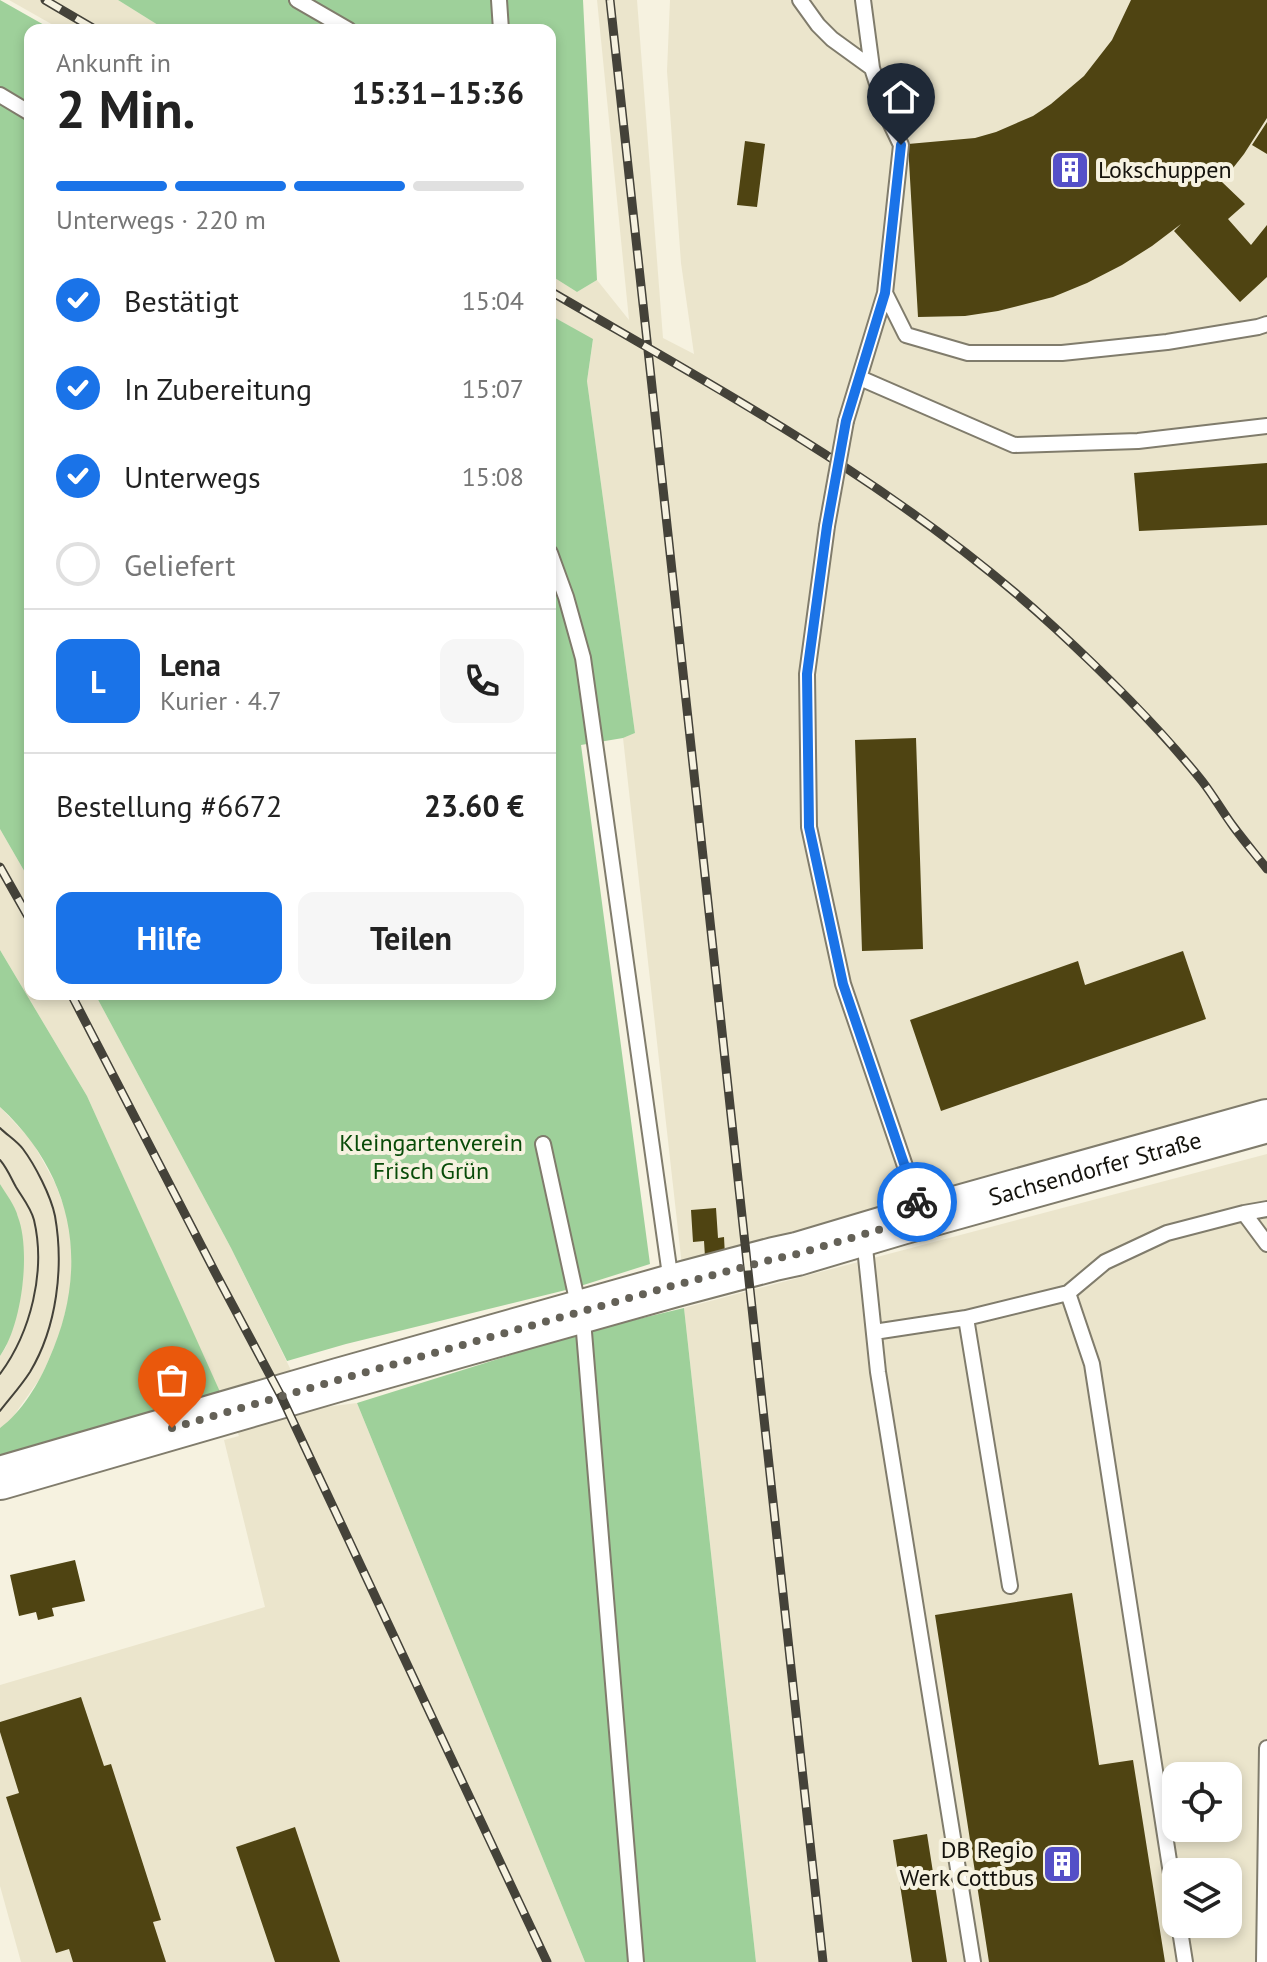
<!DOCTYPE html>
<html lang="de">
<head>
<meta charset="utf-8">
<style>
	:root { --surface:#fff; --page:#f6f6f6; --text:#222; --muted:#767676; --line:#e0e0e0; --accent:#1a73e8 }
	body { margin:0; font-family:"PT Sans",sans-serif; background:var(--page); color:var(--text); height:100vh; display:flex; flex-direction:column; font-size:30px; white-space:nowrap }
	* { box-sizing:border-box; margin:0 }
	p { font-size:26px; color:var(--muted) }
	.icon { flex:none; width:44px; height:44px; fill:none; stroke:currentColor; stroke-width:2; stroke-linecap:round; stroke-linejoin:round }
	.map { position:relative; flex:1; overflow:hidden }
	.details { position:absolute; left:24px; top:24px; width:532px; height:976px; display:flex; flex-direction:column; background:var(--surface); border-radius:16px; box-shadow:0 4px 12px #0003 }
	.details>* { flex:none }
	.controls { position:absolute; left:1162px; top:1762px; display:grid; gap:16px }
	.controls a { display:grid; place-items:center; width:80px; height:80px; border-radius:16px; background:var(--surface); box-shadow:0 4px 12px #0003; font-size:40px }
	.pin { position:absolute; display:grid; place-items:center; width:68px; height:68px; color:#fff; margin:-82px -34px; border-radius:50% 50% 50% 0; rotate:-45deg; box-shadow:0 0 8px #0007 }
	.pin .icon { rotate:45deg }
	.courier { position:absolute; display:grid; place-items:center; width:80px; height:80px; margin:-40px; border:6px solid #1a73e8; border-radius:50%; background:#fff; color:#222; box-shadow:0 2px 10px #0007 }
	.overview em { font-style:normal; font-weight:600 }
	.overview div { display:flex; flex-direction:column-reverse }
	.overview { display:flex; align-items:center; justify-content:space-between; height:136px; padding:0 32px }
	h1 { font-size:52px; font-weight:600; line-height:60px }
	.bar { display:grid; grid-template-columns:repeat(4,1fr); gap:12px 8px; align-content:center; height:96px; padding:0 32px }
	.bar i { height:10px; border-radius:6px; background:var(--line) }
	.bar .selected { background:var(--accent) }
	.bar p { grid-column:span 4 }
	.line { display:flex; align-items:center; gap:20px; padding:0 32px; border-top:2px solid var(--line) }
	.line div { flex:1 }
	.round { display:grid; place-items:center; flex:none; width:84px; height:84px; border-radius:16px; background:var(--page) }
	ol { padding:0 32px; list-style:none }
	li { display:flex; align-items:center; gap:24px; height:88px }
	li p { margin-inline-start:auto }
	li .icon { padding:8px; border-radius:50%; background:var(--accent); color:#fff; stroke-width:4 }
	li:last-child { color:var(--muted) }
	li i { width:44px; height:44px; border:4px solid var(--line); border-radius:50% }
	.action { display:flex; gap:16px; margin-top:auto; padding:16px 32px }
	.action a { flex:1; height:92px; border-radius:16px; background:var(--accent); color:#fff; font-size:32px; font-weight:600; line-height:92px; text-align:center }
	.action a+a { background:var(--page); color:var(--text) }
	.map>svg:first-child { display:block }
</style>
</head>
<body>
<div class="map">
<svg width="1267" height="1962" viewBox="0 0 1267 1962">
	<rect width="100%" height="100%" fill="#f6f2e0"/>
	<path fill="#ebe5cc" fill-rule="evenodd" d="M9,0H118L166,30H62Z
		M597,0H637L663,338L694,354L681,263L667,71L670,0H1267V1098L909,1203L682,1266L623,738L635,733L587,381L593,340L550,315V275L577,292L597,280L629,320Z
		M0,829L30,881V994H95L231,1248L310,1409L357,1403L585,1962H21L0,1886V1685L265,1607L224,1440L239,1436L87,1096L0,950Z
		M0,1107L32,1141L55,1183L68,1217L72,1258L71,1291L59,1336L41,1377L10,1421L0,1428V1356L6,1347L23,1281L18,1216L0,1184Z
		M1267,1154V1962H756L684,1308ZM1176,1776H1228V1828H1176ZM1176,1872H1228V1924H1176Z"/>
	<path fill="#9ed09a" d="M0,0L53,30H30V881L0,829Z
		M118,0H583L597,280L577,292L550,275V30H166Z
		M550,315L593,339L587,381L635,733L623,738L581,745L650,1264L574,1288L346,1344L287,1361L231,1248L95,994H550Z
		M0,950L87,1096L221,1394L0,1459V1428C22,1412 39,1383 49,1359C90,1268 75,1176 0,1107Z
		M0,1184C6,1194 15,1205 18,1217C31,1251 22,1326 0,1356Z
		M684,1308L756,1962H585L357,1403L584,1332Z"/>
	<path fill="#4f4412" d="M1131,0H1267V118L1244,154L1222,182L1245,204L1228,219L1251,245L1267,225V277L1240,302L1174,231L1181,224L1152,246L1122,265L1087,283L1053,297L998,311L965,316L918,317L908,144L975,138L996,132L1033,116L1051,104L1084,76L1112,40Z
		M1267,122V154L1252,145Z
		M745,141L765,144L757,207L737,205Z
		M1267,463V525L1139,531L1134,473Z
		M916,738L923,949L862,951L855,740Z
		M1183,951L1206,1019L941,1111L910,1020L1078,961L1085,985Z
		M716,1208L718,1238L724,1237L725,1256L705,1257L704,1241L693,1242L691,1210Z
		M75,1560L85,1601L52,1608L54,1616L38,1620L36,1612L19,1616L10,1575Z
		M1072,1593L1099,1765L1133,1760L1165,1962H989L935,1615Z
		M81,1697L104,1766L111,1764L161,1920L153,1922L166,1962H73L69,1949L56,1953L6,1797L19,1793L0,1732V1722Z
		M295,1827L340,1962H275L236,1847Z
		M927,1834L947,1962H912L893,1840Z"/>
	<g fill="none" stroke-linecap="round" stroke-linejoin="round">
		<defs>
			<path id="lane" d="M297,0L349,30
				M499,0L501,30
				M800,0L818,25L832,39L872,68
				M0,95L30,113
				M885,293L906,335L968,353H1062L1167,342L1258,327L1267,324
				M860,378L1014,445L1138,441L1267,426
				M846,421L885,293L901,145L888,118L872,68L863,0
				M827,526L807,674L809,827L843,984L921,1213
				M550,553L566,597L583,658L671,1282
				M543,1144L584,1332L636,1962
				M1244,1213L1267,1209
				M864,1238L878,1372L973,1962
				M1068,1293L1105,1262L1167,1233L1244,1213L1267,1244
				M966,1318L1010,1586
				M874,1332L966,1318L1068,1293L1092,1364L1176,1906
				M1179,1924L1185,1962
				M1264,1962L1267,1748"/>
			<g id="secondary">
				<path id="s1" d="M0,1478L338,1380L672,1286L774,1259L797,1254L901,1223L1267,1121"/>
			</g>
		</defs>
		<use href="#lane" stroke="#807c6c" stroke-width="18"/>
		<use href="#secondary" stroke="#807c6c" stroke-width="46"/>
		<use href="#lane" stroke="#fff" stroke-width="14"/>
		<use href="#secondary" stroke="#fff" stroke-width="42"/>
		<path stroke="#444239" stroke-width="2" d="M0,1128C7,1135 17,1141 23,1149C35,1165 51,1196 55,1216C64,1267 57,1327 30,1372C21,1386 10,1398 0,1411
			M0,1160C7,1168 11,1178 16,1187C22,1197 31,1208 34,1220C46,1271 31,1332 0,1374"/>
		<defs>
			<path id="rail" d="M45,0L96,30
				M610,0L823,1962
				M550,291C723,392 907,491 1055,628C1106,675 1158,726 1202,781C1213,795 1222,811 1233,826C1244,841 1256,855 1267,869
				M0,867L30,920
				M71,994L216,1274L281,1396L547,1962"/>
		</defs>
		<use href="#rail" stroke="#444239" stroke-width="9"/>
		<use href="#rail" stroke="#f6f2e0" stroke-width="6" stroke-dasharray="18" stroke-linecap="butt"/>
		<defs>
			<path id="lane-bridge" d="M827,526L846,421"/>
		</defs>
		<use href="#lane-bridge" stroke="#807c6c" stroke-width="18" stroke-linecap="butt"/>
		<use href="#lane-bridge" stroke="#fff" stroke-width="14"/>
	</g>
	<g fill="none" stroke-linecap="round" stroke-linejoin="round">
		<path stroke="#646157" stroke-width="8" stroke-dasharray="0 14.4" d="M172,1428L338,1380L672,1286L774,1259L797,1254L922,1217L917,1202"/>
		<path stroke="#1a73e8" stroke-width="10" d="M901,145L885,293L846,421L827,526L807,674L809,827L843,984L917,1202"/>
	</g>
	<defs>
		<symbol id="building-square" viewBox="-11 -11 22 22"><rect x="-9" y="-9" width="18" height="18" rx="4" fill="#544fc7" stroke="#f6f2e0"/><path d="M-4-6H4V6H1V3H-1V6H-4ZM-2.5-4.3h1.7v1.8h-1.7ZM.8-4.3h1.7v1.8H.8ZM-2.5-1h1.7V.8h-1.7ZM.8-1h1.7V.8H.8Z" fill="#fff"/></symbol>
	</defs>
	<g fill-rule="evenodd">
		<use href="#building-square" x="1048" y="148" width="44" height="44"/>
		<use href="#building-square" x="1040" y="1842" width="44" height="44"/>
	</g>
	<g text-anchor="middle" stroke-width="8" stroke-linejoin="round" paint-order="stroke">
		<g font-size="24" fill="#15130d" stroke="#f6f2e0" text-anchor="start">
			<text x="1098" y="178">Lokschuppen</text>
			<text x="1034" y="1858" text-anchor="end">DB Regio<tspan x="1034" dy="28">Werk Cottbus</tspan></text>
		</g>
		<g font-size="24" fill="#084b08" stroke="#f6f2e0">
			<text x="431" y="1151">Kleingartenverein<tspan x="431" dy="28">Frisch Grün</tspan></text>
		</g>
		<g font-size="24" fill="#15130d" stroke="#f6f2e0">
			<text dy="8" stroke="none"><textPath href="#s1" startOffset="1138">Sachsendorfer Straße</textPath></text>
		</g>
	</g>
</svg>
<div class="controls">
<a><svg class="icon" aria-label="locate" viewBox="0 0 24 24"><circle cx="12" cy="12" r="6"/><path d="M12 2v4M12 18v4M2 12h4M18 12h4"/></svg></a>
<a><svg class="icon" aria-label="layers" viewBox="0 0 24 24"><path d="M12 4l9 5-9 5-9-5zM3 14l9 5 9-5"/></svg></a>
</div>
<div class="pin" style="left:172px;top:1428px;background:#ea580c"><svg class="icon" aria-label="bag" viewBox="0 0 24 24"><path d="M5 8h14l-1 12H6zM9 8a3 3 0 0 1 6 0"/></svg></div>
<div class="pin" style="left:901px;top:145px;background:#1f2937"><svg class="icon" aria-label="home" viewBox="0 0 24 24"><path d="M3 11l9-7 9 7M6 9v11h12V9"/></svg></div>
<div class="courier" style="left:917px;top:1202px"><svg class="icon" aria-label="bike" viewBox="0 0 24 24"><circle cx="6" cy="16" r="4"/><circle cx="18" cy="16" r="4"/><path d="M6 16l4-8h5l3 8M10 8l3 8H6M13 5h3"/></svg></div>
<section class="details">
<div class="overview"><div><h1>2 Min.</h1><p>Ankunft in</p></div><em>15:31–15:36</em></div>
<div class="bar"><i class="selected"></i><i class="selected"></i><i class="selected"></i><i></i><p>Unterwegs · 220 m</p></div>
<ol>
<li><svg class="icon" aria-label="check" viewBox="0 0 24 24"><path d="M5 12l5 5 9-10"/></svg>Bestätigt<p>15:04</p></li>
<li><svg class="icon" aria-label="check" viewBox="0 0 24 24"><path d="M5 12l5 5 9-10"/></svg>In Zubereitung<p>15:07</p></li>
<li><svg class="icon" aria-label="check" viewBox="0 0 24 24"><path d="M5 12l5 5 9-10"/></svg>Unterwegs<p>15:08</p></li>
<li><i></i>Geliefert</li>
</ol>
<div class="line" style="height:144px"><b class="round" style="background:var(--accent);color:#fff">L</b><div><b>Lena</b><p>Kurier · 4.7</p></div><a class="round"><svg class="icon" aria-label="phone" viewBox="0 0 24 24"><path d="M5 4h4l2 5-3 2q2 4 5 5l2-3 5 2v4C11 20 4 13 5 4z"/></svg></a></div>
<div class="line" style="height:104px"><div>Bestellung #6672</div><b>23.60 €</b></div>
<div class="action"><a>Hilfe</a><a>Teilen</a></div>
</section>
</div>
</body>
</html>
